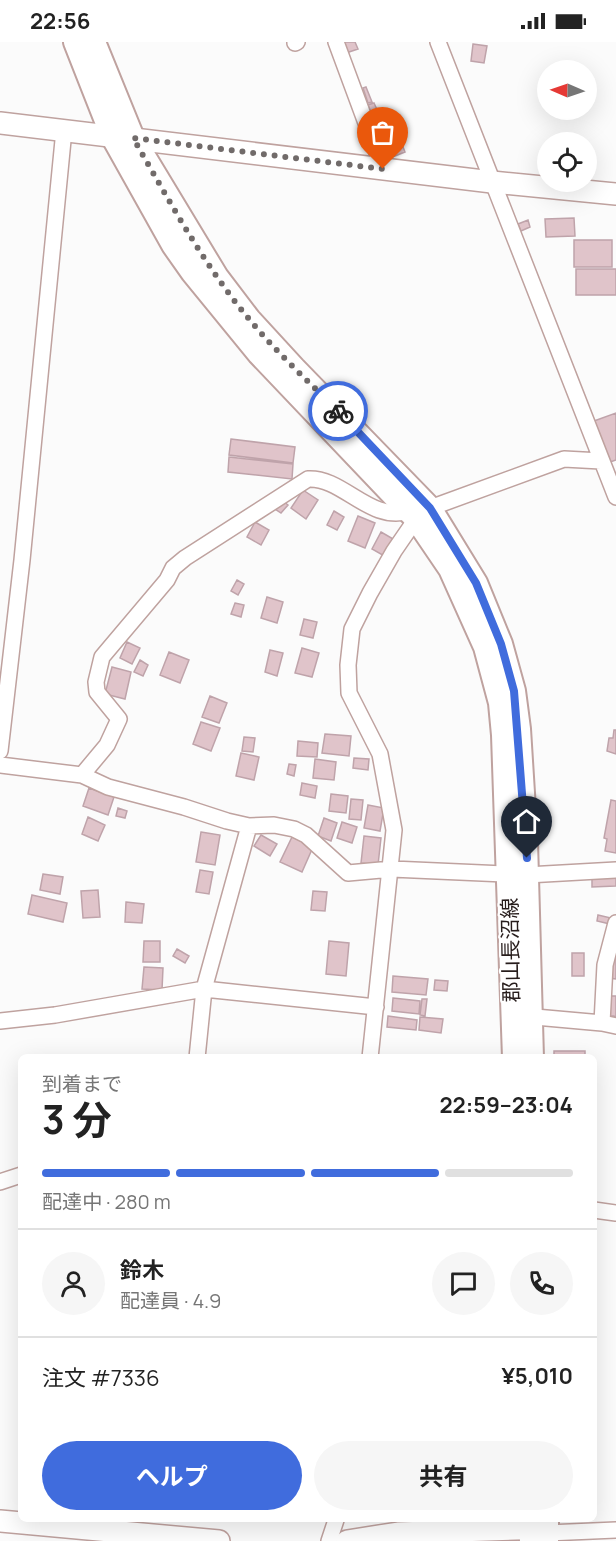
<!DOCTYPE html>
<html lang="ja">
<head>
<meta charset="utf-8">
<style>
	:root { --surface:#fff; --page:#f6f6f6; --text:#222; --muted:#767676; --line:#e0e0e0; --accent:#406cdd }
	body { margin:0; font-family:Manrope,"Noto Sans JP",sans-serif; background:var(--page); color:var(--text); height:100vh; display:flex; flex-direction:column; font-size:22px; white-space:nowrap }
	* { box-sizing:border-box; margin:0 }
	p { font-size:20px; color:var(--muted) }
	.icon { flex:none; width:33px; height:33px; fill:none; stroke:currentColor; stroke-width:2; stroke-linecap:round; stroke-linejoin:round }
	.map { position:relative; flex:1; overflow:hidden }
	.sheet { position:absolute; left:18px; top:1012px; width:579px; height:468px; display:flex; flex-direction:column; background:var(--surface); border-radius:9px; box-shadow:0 6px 24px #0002 }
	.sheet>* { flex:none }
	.needle { width:39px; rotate:272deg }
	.fabs { position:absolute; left:537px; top:18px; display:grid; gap:12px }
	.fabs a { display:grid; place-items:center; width:60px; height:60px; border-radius:50%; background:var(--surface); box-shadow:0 6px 24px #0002; font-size:30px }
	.pin { position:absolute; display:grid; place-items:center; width:51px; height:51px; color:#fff; margin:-62px -26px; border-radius:50% 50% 50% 0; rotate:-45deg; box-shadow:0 0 6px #0007 }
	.pin .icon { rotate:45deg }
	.courier { position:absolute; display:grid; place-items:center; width:60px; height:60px; margin:-30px; border:4px solid #406cdd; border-radius:50%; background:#fff; color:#222; box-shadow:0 2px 8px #0007 }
	.overview em { font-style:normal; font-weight:700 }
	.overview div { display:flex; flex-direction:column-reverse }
	.overview { display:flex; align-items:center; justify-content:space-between; height:102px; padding:0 24px }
	h1 { font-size:39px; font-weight:700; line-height:45px }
	.bar { display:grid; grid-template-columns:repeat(4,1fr); gap:9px 6px; align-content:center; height:72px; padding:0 24px }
	.bar i { height:8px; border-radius:4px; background:var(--line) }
	.bar .active { background:var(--accent) }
	.bar p { grid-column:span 4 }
	.line { display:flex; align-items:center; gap:15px; padding:0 24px; border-top:2px solid var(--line) }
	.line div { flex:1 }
	.round { display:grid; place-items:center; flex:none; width:63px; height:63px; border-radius:32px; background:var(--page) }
	.action { display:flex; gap:12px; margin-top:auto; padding:12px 24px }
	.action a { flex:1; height:69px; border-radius:36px; background:var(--accent); color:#fff; font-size:24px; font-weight:700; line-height:69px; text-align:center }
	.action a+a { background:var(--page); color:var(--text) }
	.status { display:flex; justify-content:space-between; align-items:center; height:42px; padding:0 30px; background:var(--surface); direction:ltr }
	.status svg { height:16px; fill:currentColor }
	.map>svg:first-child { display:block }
</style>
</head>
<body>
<div class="status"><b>22:56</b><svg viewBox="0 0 49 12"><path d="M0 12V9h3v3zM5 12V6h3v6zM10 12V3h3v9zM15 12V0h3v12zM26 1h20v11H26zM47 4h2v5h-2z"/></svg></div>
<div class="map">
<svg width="616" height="1499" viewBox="0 0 616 1499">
	<rect width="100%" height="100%" fill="#fbfbfb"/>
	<path fill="#e0c4ca" stroke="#bfa3aa" stroke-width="1.5" d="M342,0H355L358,7L346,11Z
		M473,2L487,4L484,21L471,19Z
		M366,45L372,60L368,61L363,46Z
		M374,61L379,72L373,75L368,63Z
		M396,87L405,110L390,116L380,93Z
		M574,176L575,194L546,195L545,177Z
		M528,178L530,185L521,189L518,182Z
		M574,198H612V225H574Z
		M576,227H616V253H576Z
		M616,371V418L610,420L594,379Z
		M231,397L295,405L293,421L229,413Z
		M229,415L293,422L292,437L228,430Z
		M303,448L318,458L306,477L291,466Z
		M282,458L288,463L281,471L275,467Z
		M334,469L344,475L337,488L327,483Z
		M358,474L375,481L365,506L348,499Z
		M255,480L269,488L261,503L247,495Z
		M381,490L395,498L386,515L372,507Z
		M237,538L244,542L238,553L231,549Z
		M267,555L283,560L277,581L261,576Z
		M235,561L244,563L241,575L231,572Z
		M304,577L317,580L313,596L300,593Z
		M127,600L140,606L132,622L120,616Z
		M302,606L319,611L312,635L295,631Z
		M270,608L283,611L277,634L265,630Z
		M169,610L189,618L180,641L160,633Z
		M140,618L148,623L143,634L134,630Z
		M112,625L131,630L125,657L105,652Z
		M210,654L227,661L219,681L202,675Z
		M201,680L220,686L211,709L193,702Z
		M614,688H616V712L607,709L609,696H613Z
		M325,692L351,694L349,714L322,711Z
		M244,695L255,696L253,710L242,709Z
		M298,699L318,701L317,715L297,714Z
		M241,711L259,715L254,738L236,734Z
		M354,716L369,717L368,728L353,726Z
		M315,717L336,720L334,738L313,736Z
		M289,722L296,723L294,734L287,732Z
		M302,741L317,744L315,756L300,753Z
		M89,746L114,755L108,773L83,764Z
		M331,752L348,754L346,771L329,769Z
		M351,757L363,758L361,778L349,777Z
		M611,758L616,759V811L605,809L607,797L604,796Z
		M368,763L384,766L380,789L364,786Z
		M118,766L127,769L125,776L116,774Z
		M88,775L105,783L98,799L82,792Z
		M324,776L337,781L331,799L318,794Z
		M342,780L357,785L352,801L337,796Z
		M201,790L220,793L215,823L196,820Z
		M261,793L277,802L270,814L254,804Z
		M364,794L381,796L378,823L361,821Z
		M292,795L313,805L302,830L280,820Z
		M200,828L213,830L209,852L196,850Z
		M43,832L63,835L60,852L40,848Z
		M616,834V844L592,845V835Z
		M98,848L100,875L83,876L81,849Z
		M313,849L327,850L325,869L311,868Z
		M32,853L67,861L63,880L28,872Z
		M126,860L144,862L142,881L125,880Z
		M598,873L611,876L610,882L597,879Z
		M144,899H160V920H143Z
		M329,899L349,901L346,934L326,932Z
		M177,907L189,914L185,921L173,914Z
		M572,911H584V934H572Z
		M611,912H616V937L609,936Z
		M144,925L163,926L162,948L142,947Z
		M393,934L428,937L426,953L392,950Z
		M435,938L448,939L447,949L434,948Z
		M609,954H616V978L614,974H608Z
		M393,956L420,959L419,972L392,969Z
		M422,957H427L425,974L420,973Z
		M388,974L417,978L416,988L387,985Z
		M420,975L443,977L441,991L419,988Z
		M554,1009H585V1016H554Z"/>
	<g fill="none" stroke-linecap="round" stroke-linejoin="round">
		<defs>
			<path id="street" d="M336,0L383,127
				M438,0L616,455
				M295,1L297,0
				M0,709L22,518L64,88
				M0,723L82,733L108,745L184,765L227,779L249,784L274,783L294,787L306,793L348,831L392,827L527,833L616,828
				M82,733L107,703L119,677L97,650L96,640L102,615L167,538L173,526L185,516L308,437C343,435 370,481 409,469
				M616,881L605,923L602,981L616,984
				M524,974L602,981
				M0,979L55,973L204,947L376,965
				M197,1016L204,947L249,784
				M370,1016L394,788L380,712L349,651L348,623L352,587L370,551L394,509L416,477L430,466L564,417L601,419
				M0,1140L21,1133
				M594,1168L616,1171
				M547,1491L616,1488
				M329,1499L336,1478"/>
			<path id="secondary" d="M0,81L492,140L616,152
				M0,1479L219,1499
				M347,1499L398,1491L546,1486"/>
			<path id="primary" d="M75,0L112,94L173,203L192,230L259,312L416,477L450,527L485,605L500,661L503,693L514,1016
				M94,0L133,96L217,235L249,277L294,326L430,466L476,541L501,602L514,649L519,687L526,799L532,1016
				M530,1478L531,1499
				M547,1478V1499"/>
		</defs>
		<use href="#street" stroke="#bfa29f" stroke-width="18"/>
		<use href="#secondary" stroke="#bfa29f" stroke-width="24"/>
		<use href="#primary" stroke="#bfa29f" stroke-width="26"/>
		<use href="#street" stroke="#fff" stroke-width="15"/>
		<use href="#secondary" stroke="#fff" stroke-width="21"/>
		<use href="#primary" stroke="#fff" stroke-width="22"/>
	</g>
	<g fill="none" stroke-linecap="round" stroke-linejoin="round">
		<path stroke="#716b6a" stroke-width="6" stroke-dasharray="0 10.8" d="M338,369C308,339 276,310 249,277C203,222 169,158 133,96L383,127"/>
		<path stroke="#406cdd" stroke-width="8" d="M338,369L430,466L476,541L501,602L514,649L527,816"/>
	</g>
	<g text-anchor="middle" stroke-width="4.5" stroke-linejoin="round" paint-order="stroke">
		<g font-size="21" fill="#271d1c" stroke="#fff">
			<text transform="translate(511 908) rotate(-91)" y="7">郡山長沼線</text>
		</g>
	</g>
</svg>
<div class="fabs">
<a><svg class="needle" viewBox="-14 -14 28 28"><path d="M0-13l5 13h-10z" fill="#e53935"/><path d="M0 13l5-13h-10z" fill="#767676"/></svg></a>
<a><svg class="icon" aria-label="locate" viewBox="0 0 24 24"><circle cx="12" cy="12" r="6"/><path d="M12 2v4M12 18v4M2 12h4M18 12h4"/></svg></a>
</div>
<div class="pin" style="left:383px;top:127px;background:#ea580c"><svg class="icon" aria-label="bag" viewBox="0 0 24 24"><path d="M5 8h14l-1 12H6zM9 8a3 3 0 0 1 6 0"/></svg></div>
<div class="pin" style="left:527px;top:816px;background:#1f2937"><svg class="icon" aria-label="home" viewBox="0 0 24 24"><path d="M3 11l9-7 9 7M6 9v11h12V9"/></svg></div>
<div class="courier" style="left:338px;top:369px"><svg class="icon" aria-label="bike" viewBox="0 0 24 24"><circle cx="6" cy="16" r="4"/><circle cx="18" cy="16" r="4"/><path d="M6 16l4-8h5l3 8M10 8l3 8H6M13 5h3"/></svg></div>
<section class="sheet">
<div class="overview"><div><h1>3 分</h1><p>到着まで</p></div><em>22:59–23:04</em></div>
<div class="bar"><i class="active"></i><i class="active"></i><i class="active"></i><i></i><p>配達中 · 280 m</p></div>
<div class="line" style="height:108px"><a class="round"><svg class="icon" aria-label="person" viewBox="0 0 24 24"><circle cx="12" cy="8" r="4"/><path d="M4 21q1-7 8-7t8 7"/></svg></a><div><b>鈴木</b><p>配達員 · 4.9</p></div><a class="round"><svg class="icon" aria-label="chat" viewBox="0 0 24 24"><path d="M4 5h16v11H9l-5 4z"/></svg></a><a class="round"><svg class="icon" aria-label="phone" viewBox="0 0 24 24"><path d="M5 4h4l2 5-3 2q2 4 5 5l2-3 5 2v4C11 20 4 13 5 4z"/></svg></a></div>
<div class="line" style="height:78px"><div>注文 #7336</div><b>¥5,010</b></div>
<div class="action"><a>ヘルプ</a><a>共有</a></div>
</section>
</div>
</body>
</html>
